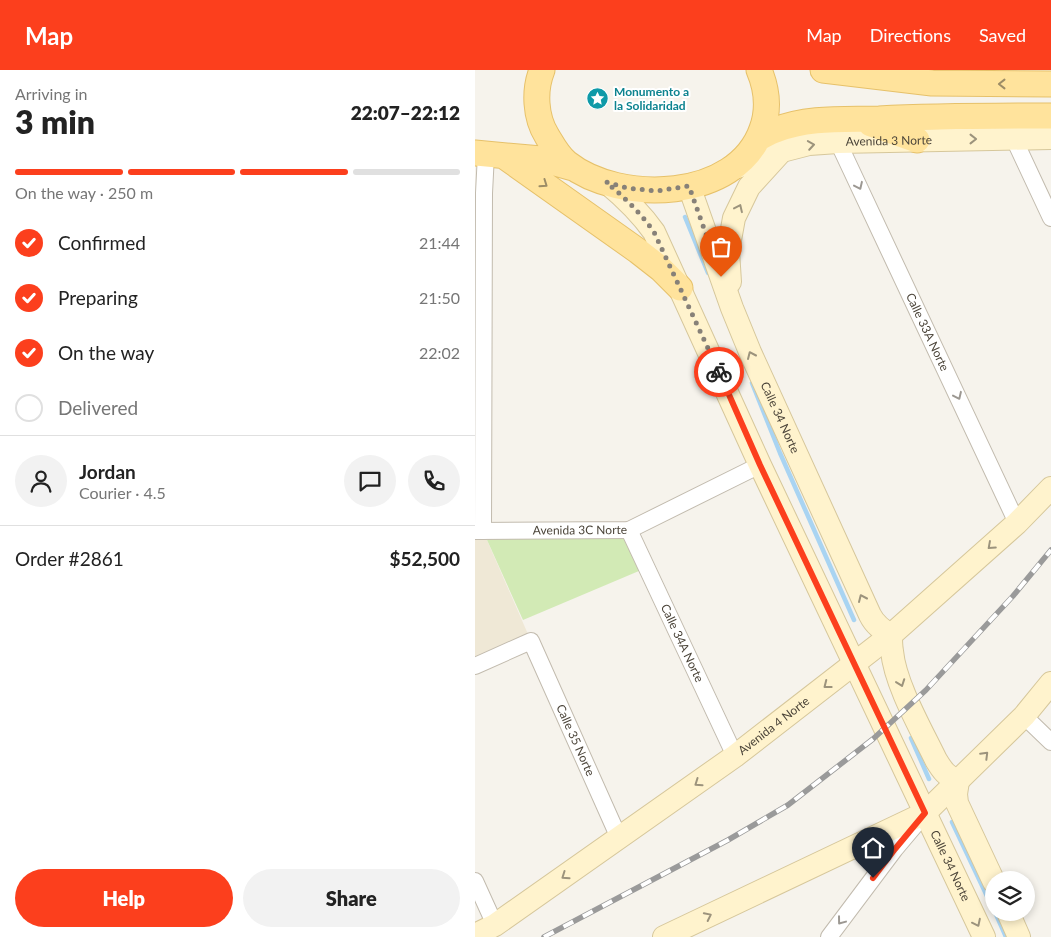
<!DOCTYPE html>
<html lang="en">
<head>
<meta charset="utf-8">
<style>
	:root { --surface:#fff; --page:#f2f2f2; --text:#222; --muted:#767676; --line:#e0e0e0; --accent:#fc3f1d }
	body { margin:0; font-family:Lato,sans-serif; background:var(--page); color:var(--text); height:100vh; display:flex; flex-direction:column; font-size:19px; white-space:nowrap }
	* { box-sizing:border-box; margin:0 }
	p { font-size:16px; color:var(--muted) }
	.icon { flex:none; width:28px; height:28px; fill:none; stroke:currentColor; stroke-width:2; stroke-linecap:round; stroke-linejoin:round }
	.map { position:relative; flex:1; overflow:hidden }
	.details { display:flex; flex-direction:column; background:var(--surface); width:475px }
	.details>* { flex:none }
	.tools { position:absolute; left:510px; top:801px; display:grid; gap:10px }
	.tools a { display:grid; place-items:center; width:50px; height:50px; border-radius:50%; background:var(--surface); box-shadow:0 2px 8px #0003; font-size:25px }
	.pin { position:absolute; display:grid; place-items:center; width:42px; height:42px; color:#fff; margin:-51px -21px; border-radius:50% 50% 50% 0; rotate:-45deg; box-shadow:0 0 5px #0007 }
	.pin .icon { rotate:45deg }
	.courier { position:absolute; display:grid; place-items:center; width:50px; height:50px; margin:-25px; border:4px solid #fc3f1d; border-radius:50%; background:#fff; color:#222; box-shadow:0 1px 6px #0007 }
	.headline em { font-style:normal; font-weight:800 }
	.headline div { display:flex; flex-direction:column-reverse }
	.headline { display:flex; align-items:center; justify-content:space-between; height:85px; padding:0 15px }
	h1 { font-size:32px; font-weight:800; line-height:38px }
	.bar { display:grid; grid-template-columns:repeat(4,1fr); gap:8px 5px; align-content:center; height:60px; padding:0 15px }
	.bar i { height:6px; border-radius:4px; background:var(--line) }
	.bar .current { background:var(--accent) }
	.bar p { grid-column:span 4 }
	.line { display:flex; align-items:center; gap:12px; padding:0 15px; border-top:1px solid var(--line) }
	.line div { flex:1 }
	.round { display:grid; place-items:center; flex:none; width:52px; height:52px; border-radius:26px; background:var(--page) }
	ol { padding:0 15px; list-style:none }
	li { display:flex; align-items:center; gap:15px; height:55px }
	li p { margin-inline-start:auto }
	li .icon { padding:5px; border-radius:50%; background:var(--accent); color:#fff; stroke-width:4 }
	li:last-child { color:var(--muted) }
	li i { width:28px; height:28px; border:2px solid var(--line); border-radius:50% }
	.primary-button { display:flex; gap:10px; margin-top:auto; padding:10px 15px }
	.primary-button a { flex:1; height:58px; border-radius:30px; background:var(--accent); color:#fff; font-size:20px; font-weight:800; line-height:58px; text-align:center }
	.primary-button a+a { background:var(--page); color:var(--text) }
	header { display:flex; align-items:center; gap:30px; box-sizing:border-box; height:70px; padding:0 25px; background:var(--accent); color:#fff }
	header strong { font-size:24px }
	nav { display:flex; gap:28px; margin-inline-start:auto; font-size:18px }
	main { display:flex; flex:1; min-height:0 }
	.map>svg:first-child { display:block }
</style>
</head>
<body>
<header>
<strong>Map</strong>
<nav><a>Map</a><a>Directions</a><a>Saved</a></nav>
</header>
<main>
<section class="details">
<div class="headline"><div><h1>3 min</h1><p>Arriving in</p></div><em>22:07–22:12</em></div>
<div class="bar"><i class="current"></i><i class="current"></i><i class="current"></i><i></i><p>On the way · 250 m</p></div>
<ol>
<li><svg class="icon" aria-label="check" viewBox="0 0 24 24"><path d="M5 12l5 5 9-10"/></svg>Confirmed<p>21:44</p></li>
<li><svg class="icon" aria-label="check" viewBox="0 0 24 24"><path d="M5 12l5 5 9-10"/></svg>Preparing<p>21:50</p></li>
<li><svg class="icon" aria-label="check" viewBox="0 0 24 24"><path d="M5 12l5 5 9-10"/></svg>On the way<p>22:02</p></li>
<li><i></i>Delivered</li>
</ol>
<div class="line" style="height:90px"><a class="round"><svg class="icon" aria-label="person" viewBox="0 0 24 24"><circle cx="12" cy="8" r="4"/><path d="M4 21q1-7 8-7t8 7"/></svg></a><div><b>Jordan</b><p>Courier · 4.5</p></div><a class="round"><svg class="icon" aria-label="chat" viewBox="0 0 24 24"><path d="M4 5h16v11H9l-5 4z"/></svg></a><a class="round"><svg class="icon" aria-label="phone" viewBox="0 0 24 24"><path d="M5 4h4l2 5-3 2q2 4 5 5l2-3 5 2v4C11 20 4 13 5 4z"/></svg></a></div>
<div class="line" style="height:65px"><div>Order #2861</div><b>$52,500</b></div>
<div class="primary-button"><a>Help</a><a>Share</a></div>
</section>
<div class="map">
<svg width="576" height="867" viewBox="0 0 576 867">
	<rect width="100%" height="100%" fill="#f6f3ec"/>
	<path fill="#efe8d6" d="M0,461H8L56,571L0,596Z"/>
	<path fill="#d2eab5" d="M154,460L171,498L48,550L8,461Z"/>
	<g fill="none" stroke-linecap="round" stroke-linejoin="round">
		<path stroke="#a9d4f2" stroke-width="4.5" d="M210,147L233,203
			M277,313L305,383L379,550
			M436,668L454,709
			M477,752L519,841
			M520,842L531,867"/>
		<defs>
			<g id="street">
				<path d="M539,69L576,148"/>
				<path id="s1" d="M363,72L542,453"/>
				<path id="s2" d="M154,460L260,686"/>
				<path id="s3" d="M0,461L154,460L285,395"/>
				<path d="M8,461L9,123L11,84"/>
				<path id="s4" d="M0,596L56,571L144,768"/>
				<path d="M549,646L576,672"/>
				<path d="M0,811L20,855"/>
				<path d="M354,867L420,779L447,747"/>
			</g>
			<g id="secondary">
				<path id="s5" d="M257,99L307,81L334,74L363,72L576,68"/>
				<path id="s6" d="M131,112C149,127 165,142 179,162L285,395L509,867"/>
				<path id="s7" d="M214,116L257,238L275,282L395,545C400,555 407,560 416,565C416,570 416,576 417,581C420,614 446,659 461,690C467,700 472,707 483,711L481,724L482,733L519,812"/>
				<path d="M255,212L253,181L259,148L274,117L304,84"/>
				<path d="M533,842L544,867"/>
				<path id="s8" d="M0,865L20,855L260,686L416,565L542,453L576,418"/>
				<path d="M189,867L450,743L549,646L576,613"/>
			</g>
			<path id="primary" d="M67,0C59,20 60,47 72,66C78,76 83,86 92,93C145,135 262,131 287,59C294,40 292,19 284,0
				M348,0L457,13L576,14
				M396,54L442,70
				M284,68C290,65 295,62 301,60C333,47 370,50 404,49C461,46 518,46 576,46
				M0,83L66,89L98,98
				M29,86L163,181L186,199L205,218"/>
		</defs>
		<use href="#street" stroke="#c2bbae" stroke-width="18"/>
		<use href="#secondary" stroke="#d6c79b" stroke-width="24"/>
		<use href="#primary" stroke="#e6c16a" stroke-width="27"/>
		<use href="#street" stroke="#fff" stroke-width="16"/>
		<use href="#secondary" stroke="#fff3cd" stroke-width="22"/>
		<use href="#primary" stroke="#ffe39c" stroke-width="25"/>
		<defs>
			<path id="rail" d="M69,867L253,770L313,735L398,669L451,620L538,526L576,480"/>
		</defs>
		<use href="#rail" stroke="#9a9a9a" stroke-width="5.5"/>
		<use href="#rail" stroke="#fff" stroke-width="4" stroke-dasharray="11" stroke-linecap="butt"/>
	</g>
	<defs><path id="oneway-chevron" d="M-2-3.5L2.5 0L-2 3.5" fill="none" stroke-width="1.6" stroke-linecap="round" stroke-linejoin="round" transform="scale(1.25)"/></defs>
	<g stroke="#9c8c66">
		<use href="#oneway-chevron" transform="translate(527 14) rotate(-180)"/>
		<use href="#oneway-chevron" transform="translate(69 114) rotate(35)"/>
	</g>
	<g stroke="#9c937c">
		<use href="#oneway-chevron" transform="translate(498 69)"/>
		<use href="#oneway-chevron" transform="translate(336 75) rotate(-9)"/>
		<use href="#oneway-chevron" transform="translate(264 138) rotate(-65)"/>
		<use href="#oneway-chevron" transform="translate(276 285) rotate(-114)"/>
		<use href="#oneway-chevron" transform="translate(516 476) rotate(138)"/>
		<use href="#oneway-chevron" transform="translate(387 528) rotate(-114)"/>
		<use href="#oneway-chevron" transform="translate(426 613) rotate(70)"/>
		<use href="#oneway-chevron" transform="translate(352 615) rotate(142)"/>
		<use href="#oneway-chevron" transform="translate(510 685) rotate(-45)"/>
		<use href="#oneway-chevron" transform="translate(223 713) rotate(145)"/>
		<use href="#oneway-chevron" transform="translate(90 806) rotate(145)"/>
		<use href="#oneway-chevron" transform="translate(233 846) rotate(-26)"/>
		<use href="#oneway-chevron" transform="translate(502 853) rotate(64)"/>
	</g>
	<g stroke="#9c9892">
		<use href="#oneway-chevron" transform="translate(384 116) rotate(65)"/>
		<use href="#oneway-chevron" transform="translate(483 326) rotate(65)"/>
		<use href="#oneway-chevron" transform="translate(366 851) rotate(127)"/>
	</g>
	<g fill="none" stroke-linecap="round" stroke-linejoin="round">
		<path stroke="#878178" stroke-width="5" stroke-dasharray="0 9" d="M244,302L179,162C165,142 149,127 131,112L152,118L181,121L214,116L246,207"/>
		<path stroke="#fc3f1d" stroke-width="6" d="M244,302L285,395L450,743L420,779L398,808"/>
	</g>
	<defs>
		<symbol id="sight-disc" viewBox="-11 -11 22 22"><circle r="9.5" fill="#0f9aa8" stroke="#fff"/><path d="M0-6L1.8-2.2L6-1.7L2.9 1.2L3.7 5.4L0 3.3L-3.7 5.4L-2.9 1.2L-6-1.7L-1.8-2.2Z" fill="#fff"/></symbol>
	</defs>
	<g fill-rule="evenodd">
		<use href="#sight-disc" x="110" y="16" width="25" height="25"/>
	</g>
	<g text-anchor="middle" stroke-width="4" stroke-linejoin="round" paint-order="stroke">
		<g font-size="12" font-weight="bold" fill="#0d838f" stroke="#fff" text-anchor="start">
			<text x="139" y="26">Monumento a<tspan x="139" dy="14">la Solidaridad</tspan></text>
		</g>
		<g font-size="12" fill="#4b4439" stroke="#fff">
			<text dy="4" stroke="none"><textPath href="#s5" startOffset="161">Avenida 3 Norte</textPath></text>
			<text dy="4" stroke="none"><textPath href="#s1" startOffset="210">Calle 33A Norte</textPath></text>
			<text dy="4" stroke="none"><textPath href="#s7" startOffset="249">Calle 34 Norte</textPath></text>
			<text dy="4" stroke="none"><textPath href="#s3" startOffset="105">Avenida 3C Norte</textPath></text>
			<text dy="4" stroke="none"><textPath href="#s2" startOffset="125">Calle 34A Norte</textPath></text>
			<text dy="4" stroke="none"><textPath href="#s8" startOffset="365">Avenida 4 Norte</textPath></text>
			<text dy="4" stroke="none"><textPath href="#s4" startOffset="170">Calle 35 Norte</textPath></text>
			<text dy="4" stroke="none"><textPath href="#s6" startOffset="769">Calle 34 Norte</textPath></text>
		</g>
	</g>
</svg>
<div class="tools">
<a><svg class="icon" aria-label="layers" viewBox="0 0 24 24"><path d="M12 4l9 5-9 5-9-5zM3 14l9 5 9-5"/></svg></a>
</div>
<div class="pin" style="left:246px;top:207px;background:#ea580c"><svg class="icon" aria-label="bag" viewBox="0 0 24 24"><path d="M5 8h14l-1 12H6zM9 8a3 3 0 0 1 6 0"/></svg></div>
<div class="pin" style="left:398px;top:808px;background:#1f2937"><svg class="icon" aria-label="home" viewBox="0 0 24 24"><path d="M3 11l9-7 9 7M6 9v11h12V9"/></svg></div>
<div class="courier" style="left:244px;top:302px"><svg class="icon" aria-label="bike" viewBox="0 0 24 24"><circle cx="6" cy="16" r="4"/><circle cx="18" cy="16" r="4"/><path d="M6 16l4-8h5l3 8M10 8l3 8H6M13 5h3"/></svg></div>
</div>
</main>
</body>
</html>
